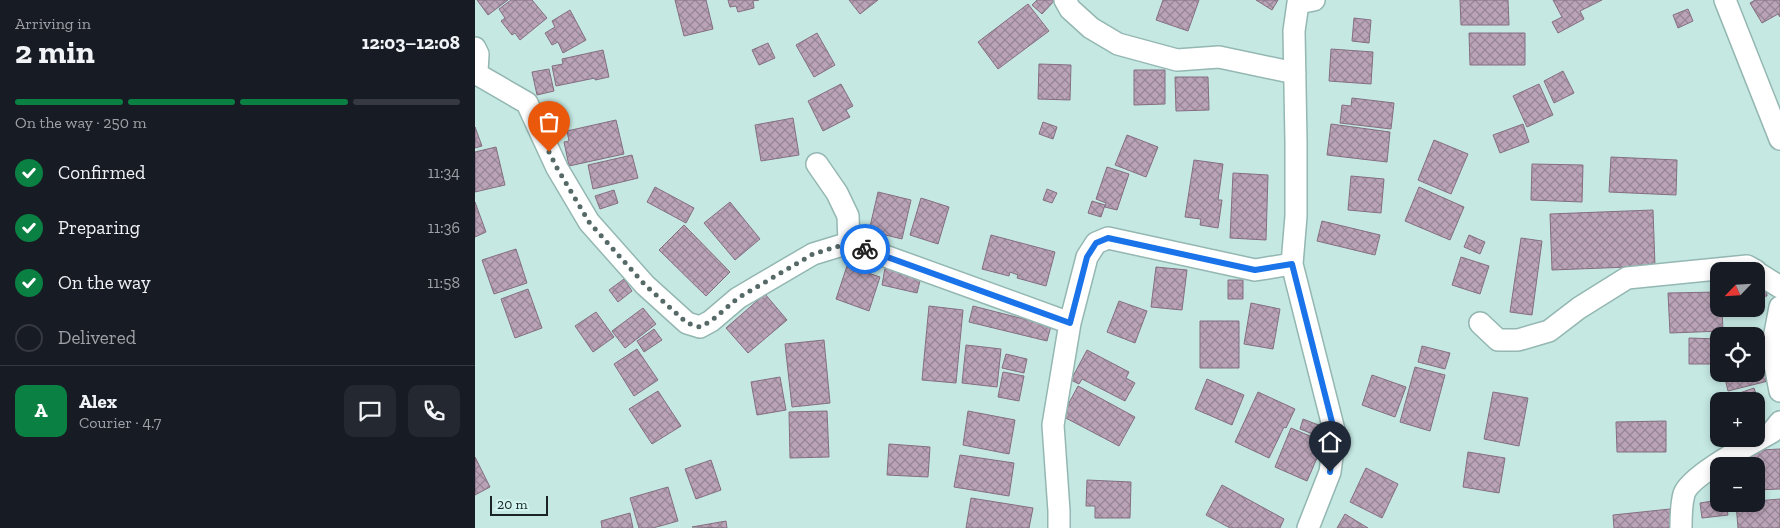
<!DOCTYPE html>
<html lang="en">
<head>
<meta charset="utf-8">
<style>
	:root { --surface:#171b24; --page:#242831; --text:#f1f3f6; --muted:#9ea1a6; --line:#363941; --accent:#0b8043 }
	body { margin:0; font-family:"Zilla Slab",serif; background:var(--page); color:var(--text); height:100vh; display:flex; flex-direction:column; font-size:19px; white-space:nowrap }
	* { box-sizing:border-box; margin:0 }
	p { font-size:16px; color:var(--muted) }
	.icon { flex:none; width:28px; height:28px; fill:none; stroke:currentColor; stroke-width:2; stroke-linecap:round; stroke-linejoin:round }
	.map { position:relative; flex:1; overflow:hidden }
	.panel { display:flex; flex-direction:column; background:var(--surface); width:475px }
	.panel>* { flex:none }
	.needle { width:32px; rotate:245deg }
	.tools { position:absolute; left:1235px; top:262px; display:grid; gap:10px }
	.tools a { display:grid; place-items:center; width:55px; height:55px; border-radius:10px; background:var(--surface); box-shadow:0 2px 8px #0003; font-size:25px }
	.scale { position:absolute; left:15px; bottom:12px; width:58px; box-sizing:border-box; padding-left:5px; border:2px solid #182524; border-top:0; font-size:14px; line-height:18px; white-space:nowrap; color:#182524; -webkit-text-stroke:4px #d2f5f1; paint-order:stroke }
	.pin { position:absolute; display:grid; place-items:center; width:42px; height:42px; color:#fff; margin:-51px -21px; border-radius:50% 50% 50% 0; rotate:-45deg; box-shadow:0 0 5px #0007 }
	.pin .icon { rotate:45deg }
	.courier { position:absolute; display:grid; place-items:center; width:50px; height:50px; margin:-25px; border:4px solid #1a73e8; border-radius:50%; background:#fff; color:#222; box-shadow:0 1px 6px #0007 }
	.overview em { font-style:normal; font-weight:700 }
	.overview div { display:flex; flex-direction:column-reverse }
	.overview { display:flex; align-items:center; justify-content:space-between; height:85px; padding:0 15px }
	h1 { font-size:32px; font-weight:700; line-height:38px }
	.bar { display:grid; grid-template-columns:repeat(4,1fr); gap:8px 5px; align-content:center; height:60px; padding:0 15px }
	.bar i { height:6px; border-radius:4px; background:var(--line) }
	.bar .on { background:var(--accent) }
	.bar p { grid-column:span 4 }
	.line { display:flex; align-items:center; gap:12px; padding:0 15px; border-top:1px solid var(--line) }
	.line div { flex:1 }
	.round { display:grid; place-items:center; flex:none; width:52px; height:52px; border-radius:10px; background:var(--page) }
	ol { padding:0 15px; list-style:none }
	li { display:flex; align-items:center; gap:15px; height:55px }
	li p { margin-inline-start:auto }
	li .icon { padding:5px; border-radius:50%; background:var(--accent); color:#fff; stroke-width:4 }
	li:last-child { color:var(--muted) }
	li i { width:28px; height:28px; border:2px solid var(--line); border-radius:50% }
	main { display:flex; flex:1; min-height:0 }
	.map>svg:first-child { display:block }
</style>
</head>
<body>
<main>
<section class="panel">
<div class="overview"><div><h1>2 min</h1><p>Arriving in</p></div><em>12:03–12:08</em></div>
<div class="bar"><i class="on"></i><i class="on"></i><i class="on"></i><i></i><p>On the way · 250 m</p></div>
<ol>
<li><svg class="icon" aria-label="check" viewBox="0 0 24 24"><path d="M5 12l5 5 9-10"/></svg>Confirmed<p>11:34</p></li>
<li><svg class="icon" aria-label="check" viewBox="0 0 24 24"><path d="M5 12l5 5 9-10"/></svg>Preparing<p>11:36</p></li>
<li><svg class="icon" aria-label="check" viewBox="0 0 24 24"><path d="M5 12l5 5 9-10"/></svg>On the way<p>11:58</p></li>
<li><i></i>Delivered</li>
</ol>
<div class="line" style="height:90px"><b class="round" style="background:var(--accent);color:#fff">A</b><div><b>Alex</b><p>Courier · 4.7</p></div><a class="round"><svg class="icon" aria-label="chat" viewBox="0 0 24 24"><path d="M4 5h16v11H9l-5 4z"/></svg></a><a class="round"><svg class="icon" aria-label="phone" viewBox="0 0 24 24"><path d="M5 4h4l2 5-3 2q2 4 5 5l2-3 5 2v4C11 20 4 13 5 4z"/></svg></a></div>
</section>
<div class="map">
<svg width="1305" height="528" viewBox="0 0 1305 528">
	<defs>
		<pattern id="building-cross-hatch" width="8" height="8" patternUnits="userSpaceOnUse" patternTransform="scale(1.25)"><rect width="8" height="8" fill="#baa3b7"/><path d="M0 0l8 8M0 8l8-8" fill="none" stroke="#968595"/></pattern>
	</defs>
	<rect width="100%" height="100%" fill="#c5e8e3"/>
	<path fill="url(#building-cross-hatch)" stroke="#846f81" d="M2,0H33L13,15Z
		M36,0H57L72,18L45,40L40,33L37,35L26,21L30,18L24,9Z
		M200,0H231L238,29L209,36Z
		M253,0H284L278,1L279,8L263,12L261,6L255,7Z
		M374,0H403L385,14Z
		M562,0H580L567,14L557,5Z
		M688,0H724L713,31L681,20Z
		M781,0H803L797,10Z
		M985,0H1033L1034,25H986Z
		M1078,0H1127L1105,11L1109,19L1083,33L1077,22L1087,17Z
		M1280,0H1305V17L1303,14L1287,23L1275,3Z
		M553,4L574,31L523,69L503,42Z
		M1213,9L1218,21L1203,28L1198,15Z
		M95,10L111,40L88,53L83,42L77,45L70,33L80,27L77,21Z
		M879,18L896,20L894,43L877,41Z
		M342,33L360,65L339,77L321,45Z
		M994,33H1050V65H995Z
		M293,43L300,58L284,65L277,50Z
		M856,49L898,52L896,84L854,81Z
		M128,50L134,77L120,80V78L81,86L77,66L88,64L87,59Z
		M564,64L596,65L595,100L563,99Z
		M74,69L79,91L62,95L57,72Z
		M659,70H690V104L659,105Z
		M1088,71L1099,93L1079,103L1069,81Z
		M700,77H733L734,110L701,111Z
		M366,84L378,106L371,110L375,117L348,131L333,101Z
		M1064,84L1078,115L1052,127L1038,96Z
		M877,98L919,103L916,129L865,123L867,105L876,106Z
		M318,118L324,155L286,161L280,125Z
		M141,120L149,154L94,166L89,142L94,141L92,131Z
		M568,122L582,127L578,139L564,134Z
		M856,124L915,132L912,162L852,155Z
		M1048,124L1054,142L1025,153L1018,135Z
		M0,127L7,146L0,148Z
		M652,135L683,147L671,177L640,165Z
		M959,140L993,154L976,194L943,180Z
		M21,147L30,185L0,192V152Z
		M157,155L163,178L118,189L113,165Z
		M1136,157L1202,160L1201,195L1134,192Z
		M719,160L748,164L743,200H747L743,228L725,225L726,219L710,217Z
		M1057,164L1108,165L1107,202L1056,200Z
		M632,167L654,174L642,210L630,207L631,203L621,199Z
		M758,173L793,175L791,240L755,238Z
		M876,176L909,179L906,213L873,210Z
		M180,187L219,208L211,223L172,202Z
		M944,187L989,207L975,240L930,221Z
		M572,189L582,193L577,203L568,200Z
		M139,190L143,203L125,209L120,196Z
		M403,192L436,200L427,239L394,231Z
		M446,198L474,207L463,244L435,235Z
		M617,201L630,205L626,217L613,213Z
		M0,202L11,232L0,237Z
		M255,202L285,239L260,260L229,223Z
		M1178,210L1180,266L1077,270L1075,214Z
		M847,221L905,235L900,255L842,241Z
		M209,225L255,272L231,296L184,250Z
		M516,235L580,252L571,286L542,278L543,275L535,272L534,276L507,269Z
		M994,235L1010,242L1005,254L989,247Z
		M1046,238L1067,241L1057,315L1035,312Z
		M41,249L52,283L19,294L7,260Z
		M986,257L1014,266L1005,294L977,285Z
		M372,266L405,277L394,311L361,299Z
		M681,267L712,270L707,310L676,307Z
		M410,268L446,277L442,293L407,285Z
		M149,279L157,291L143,302L134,290Z
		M753,280H768V299H753Z
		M1291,285L1292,296L1281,297V286Z
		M53,289L67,328L40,338L26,299Z
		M1244,292V309H1247L1248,331L1195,333L1193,293Z
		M290,294L312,320L273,353L251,328Z
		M644,301L672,311L660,343L632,332Z
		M776,303L805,309L798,349L769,344Z
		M454,306L488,310L481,383L447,380Z
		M498,306L576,326L572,341L494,322Z
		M168,308L181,324L150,348L137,331Z
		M121,312L139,337L118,352L100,326Z
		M725,321H764V368H725Z
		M179,329L187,340L169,352L162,341Z
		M1214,338L1244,339V364H1214Z
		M349,340L355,403L317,407L310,344Z
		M491,345L526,349L522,387L487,383Z
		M947,346L975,353L970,369L943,362Z
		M162,349L183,380L159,396L139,364Z
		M612,350L654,372L651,378L660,383L650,401L607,379L604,384L596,380Z
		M531,354L552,359L549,373L527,368Z
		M1292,360L1297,380L1253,391L1249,374H1281V362Z
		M940,367L970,375L955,431L925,422Z
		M528,372L549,376L544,401L523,397Z
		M897,375L931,387L920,417L887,405Z
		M305,377L311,410L282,415L276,382Z
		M732,379L769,395L757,425L720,409Z
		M603,386L660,417L644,446L587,416Z
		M1279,388L1286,408L1281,410V401H1254L1253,397Z
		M183,391L206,426L177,444L154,409Z
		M783,392L820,409L811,428L809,427L794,458L760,442Z
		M1018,392L1053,398L1044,446L1009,439Z
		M352,411L354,457L315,458L314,412Z
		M493,411L540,420L534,454L488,445Z
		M828,419L846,426L843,436L825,429Z
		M1191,421V452H1142L1141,422Z
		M816,428L849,442L832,481L800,467Z
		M414,444L455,447L453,477L412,475Z
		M1305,449V489L1281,490V466H1267L1266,451Z
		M993,452L1030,458L1024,493L988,487Z
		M485,455L539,463L534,496L479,487Z
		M0,457L15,487L0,495Z
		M236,460L246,490L221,499L210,469Z
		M891,468L923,484L907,518L875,502Z
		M612,480L656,482L655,518H620V506H611Z
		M747,485L809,519L805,528H755L731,515Z
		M193,487L203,521L178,528H164L155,498Z
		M496,498L558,508L554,528H491Z
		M1305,499V528H1263L1261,504H1281V501Z
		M1244,500V504H1251L1253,515L1227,518L1225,503Z
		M1195,509L1197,528H1139L1138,515Z
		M155,513L158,528H127L126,521Z
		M870,514L893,528H862Z
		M251,521L252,528L217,527Z"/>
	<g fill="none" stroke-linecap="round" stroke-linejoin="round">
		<defs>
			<path id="street" d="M590,0L595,9L616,28L643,44L702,60L744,57L820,73
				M1250,0L1305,139
				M0,48L3,54L2,72
				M0,73L52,103L82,168L114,222L170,285L212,323L225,327L236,321L263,298L338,254L374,243L595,323
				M342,164L362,193L373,216L374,243
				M1281,272L1305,287
				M1305,307L1297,349L1305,391
				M1005,323L1023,340H1043L1074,331L1104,308L1152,278L1272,266L1281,271
				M584,528V511L578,425L595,323L612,257L621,243L633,238L780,270L817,264
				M833,528L855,472L860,434L817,264L821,216V142L819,31L823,3L839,0
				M1206,528C1206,517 1206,505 1209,494C1215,475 1278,443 1297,432L1305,422"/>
		</defs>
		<use href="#street" stroke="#94b7b2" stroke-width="24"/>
		<use href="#street" stroke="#fff" stroke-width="21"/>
	</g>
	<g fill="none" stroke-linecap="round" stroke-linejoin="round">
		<path stroke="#556967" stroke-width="5" stroke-dasharray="0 9" d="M74,152L82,168L114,222L170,285L212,323L225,327L236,321L263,298L338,254L374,243L390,249"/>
		<path stroke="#1a73e8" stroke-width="6" d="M390,249L595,323L612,257L621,243L633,238L780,270L817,264L860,434L855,472"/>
	</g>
</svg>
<div class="tools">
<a><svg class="needle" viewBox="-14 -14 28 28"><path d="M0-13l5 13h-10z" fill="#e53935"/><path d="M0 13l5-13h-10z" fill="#9ea1a6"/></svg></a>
<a><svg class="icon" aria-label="locate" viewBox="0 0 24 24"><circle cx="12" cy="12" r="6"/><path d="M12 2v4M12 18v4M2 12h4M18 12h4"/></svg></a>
<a>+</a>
<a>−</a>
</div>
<div class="scale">20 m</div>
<div class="pin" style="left:74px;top:152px;background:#ea580c"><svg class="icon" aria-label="bag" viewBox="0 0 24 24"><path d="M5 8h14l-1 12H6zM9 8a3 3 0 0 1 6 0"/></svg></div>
<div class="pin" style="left:855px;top:472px;background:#1f2937"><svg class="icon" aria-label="home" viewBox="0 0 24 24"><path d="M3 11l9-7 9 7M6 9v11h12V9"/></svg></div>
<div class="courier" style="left:390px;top:249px"><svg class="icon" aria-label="bike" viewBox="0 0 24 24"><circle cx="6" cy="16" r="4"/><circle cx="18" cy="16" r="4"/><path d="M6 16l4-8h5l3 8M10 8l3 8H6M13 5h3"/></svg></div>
</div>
</main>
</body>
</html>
